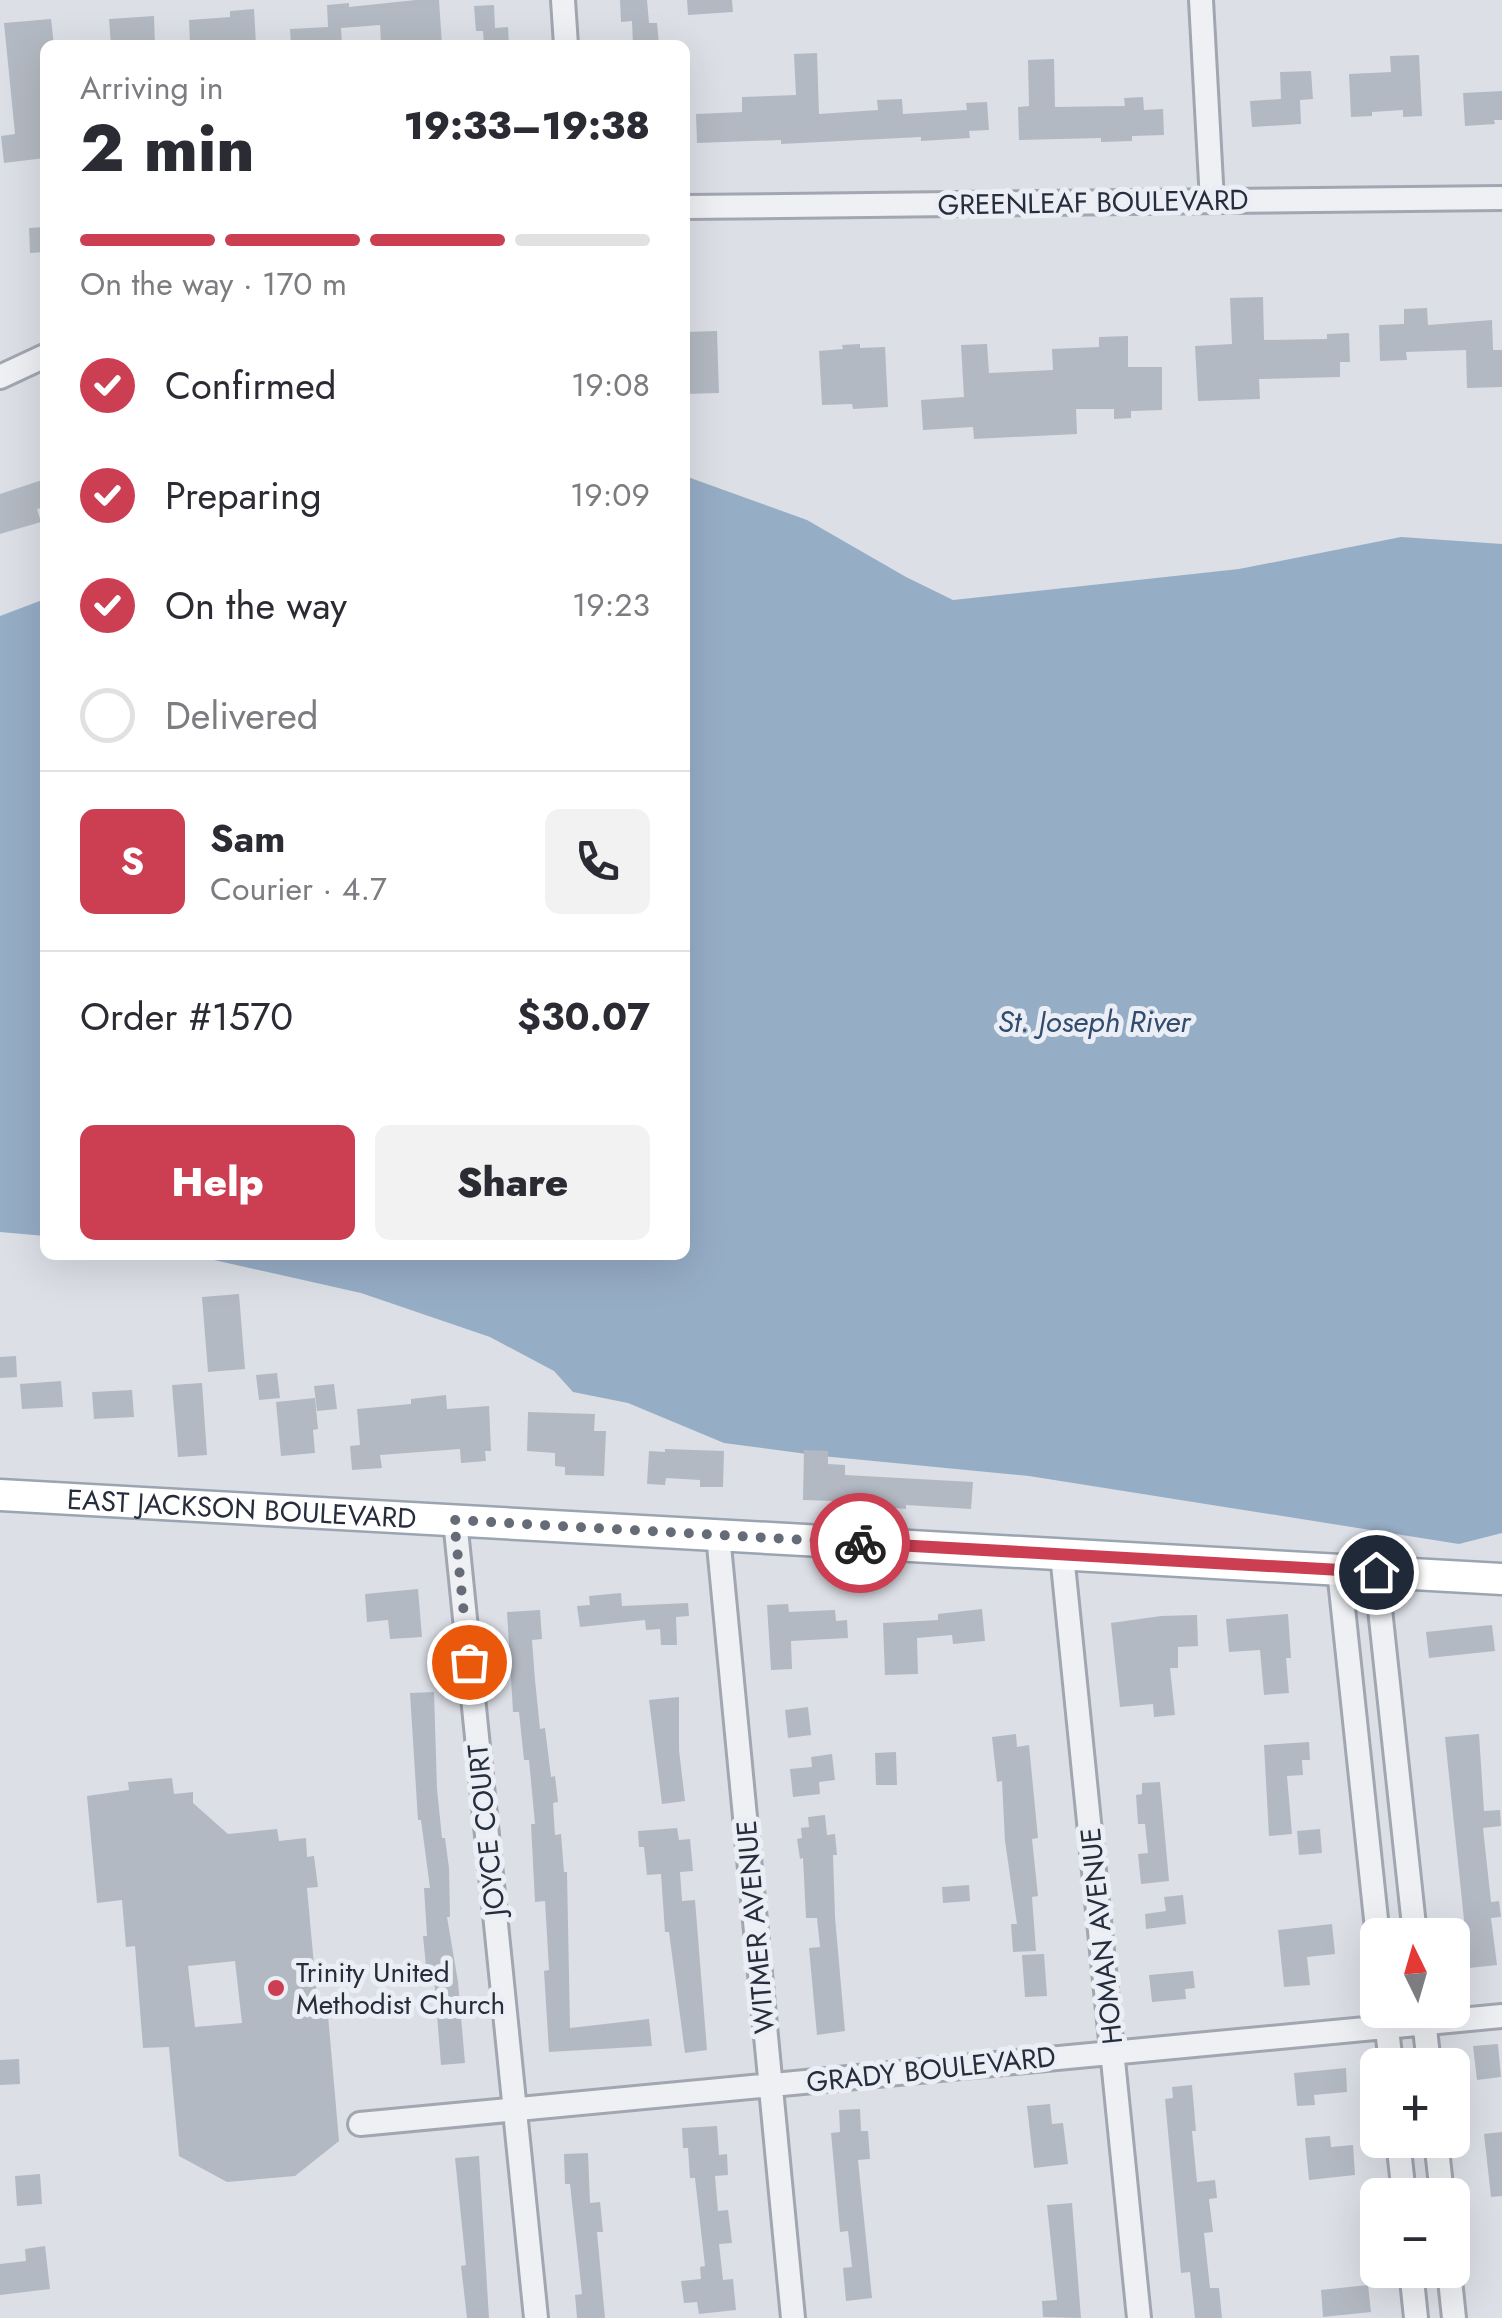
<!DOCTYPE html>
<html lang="en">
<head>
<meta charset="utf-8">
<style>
	:root { --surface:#fff; --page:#f2f2f3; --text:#2b2b33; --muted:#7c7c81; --line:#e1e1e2; --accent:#cc3f53 }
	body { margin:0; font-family:Jost,sans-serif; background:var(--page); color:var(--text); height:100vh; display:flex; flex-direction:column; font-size:38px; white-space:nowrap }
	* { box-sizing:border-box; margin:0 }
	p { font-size:32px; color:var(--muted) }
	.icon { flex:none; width:55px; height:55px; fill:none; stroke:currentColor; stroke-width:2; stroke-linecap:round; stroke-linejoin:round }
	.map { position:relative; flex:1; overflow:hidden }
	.sheet { position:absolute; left:40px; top:40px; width:650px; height:1220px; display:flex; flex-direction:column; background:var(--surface); border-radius:15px; box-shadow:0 10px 40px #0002 }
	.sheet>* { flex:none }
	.needle { width:65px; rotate:355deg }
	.tools { position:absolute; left:1360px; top:1918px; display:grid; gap:20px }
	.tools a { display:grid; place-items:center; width:110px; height:110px; border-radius:15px; background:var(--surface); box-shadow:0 10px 40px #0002; font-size:50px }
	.pin { position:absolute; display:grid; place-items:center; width:85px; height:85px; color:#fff; margin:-42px; border:5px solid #fff; border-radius:50%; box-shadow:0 2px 10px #0007 }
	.courier { position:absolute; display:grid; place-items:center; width:100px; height:100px; margin:-50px; border:8px solid #cc3f53; border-radius:50%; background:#fff; color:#222; box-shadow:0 2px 12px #0007 }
	.head em { font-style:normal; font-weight:800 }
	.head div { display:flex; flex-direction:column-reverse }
	.head { display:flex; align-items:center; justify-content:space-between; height:170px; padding:0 40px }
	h1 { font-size:65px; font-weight:800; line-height:75px }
	.bar { display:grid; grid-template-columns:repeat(4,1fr); gap:15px 10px; align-content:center; height:120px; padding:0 40px }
	.bar i { height:12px; border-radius:8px; background:var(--line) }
	.bar .selected { background:var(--accent) }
	.bar p { grid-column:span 4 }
	.line { display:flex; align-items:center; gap:25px; padding:0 40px; border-top:2px solid var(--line) }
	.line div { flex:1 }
	.round { display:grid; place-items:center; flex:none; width:105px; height:105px; border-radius:15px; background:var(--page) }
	ol { padding:0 40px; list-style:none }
	li { display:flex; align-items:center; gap:30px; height:110px }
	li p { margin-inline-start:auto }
	li .icon { padding:10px; border-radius:50%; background:var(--accent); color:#fff; stroke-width:4 }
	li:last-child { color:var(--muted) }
	li i { width:55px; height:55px; border:5px solid var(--line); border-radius:50% }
	.cta { display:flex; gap:20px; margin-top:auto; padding:20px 40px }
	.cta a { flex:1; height:115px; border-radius:15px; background:var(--accent); color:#fff; font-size:40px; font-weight:800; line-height:115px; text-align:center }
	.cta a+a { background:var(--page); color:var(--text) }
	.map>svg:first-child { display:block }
</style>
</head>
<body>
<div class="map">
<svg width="1502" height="2318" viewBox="0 0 1502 2318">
	<rect width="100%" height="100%" fill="#dcdfe6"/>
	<path fill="#96adc6" d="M685,476L807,520L906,577L953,600L1239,569L1401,537L1502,544V1533L1459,1544L1029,1476L822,1456L724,1443L628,1403L573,1392L554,1371L490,1337L361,1293L192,1255H685Z
		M45,599V1236L0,1232V616Z"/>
	<path fill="#b3b9c2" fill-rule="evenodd" d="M416,0H439L442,45H407V41L381,43L380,25L341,28L342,45H291L290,29L328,27L327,5L349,3V7Z
		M620,0H647L649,23H657L659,45H633L632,21L621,22Z
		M687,0H732L733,12L688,15Z
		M494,5L495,28L508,27L509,45H484L483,31H476L474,6Z
		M254,9L256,44L190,45L189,20L230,17V11Z
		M154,16L155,45H111L109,19Z
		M51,19L54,45H45V64H42L45,158L4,163L1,136L15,134L4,23Z
		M817,53L819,114L878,110L877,100L902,99L903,114L967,110L966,103L987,102L989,130L969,131L970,138L921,141V137L781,144V140L697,143L696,114L742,112V97L796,95L794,54Z
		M1419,55L1422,116L1403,117V110L1372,112V116L1351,117L1349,74L1391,72L1390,56Z
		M1054,59L1055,107L1125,106L1124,98L1143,97L1144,110L1163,109L1164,135L1132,136V141L1101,142V138L1019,140L1018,107L1029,106L1028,60Z
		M1311,71L1313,99L1300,100L1301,124L1252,127L1250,101L1281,99L1280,72Z
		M1502,91V120H1494L1495,124L1465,126L1463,93Z
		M45,227V252L30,253L29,228Z
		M1263,297L1264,340L1327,339V334L1349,333L1350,362H1340V377L1259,379L1260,399L1198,401L1195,346L1232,344L1230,298Z
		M1427,308L1428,325L1492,320L1493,350H1502V387L1467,388L1466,350L1406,352L1407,360L1380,361L1379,325L1404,324V309Z
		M717,331L719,393L685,394V332Z
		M1128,336V367H1162V410L1131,411V418L1114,419V409H1076L1077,434L974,439L973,427L923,430L921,400L964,397L961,345L987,344L989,373L1053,370L1052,349L1099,347V337Z
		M860,344V348L885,347L888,407L853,409L852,404L822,405L819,351L843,349L842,345Z
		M45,479V507L37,509L41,522L0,534V494Z
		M239,1294L245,1369L208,1372L202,1297Z
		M16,1356L17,1377L0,1378V1357Z
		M277,1373L280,1398L259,1400L256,1375Z
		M61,1381L63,1407L22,1409L20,1384Z
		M202,1383L207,1455L178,1457L172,1385Z
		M334,1384L337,1409L317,1411L314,1386Z
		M132,1390L134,1417L94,1419L92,1392Z
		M446,1395L447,1409L489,1406L491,1451H485L486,1461L461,1463L460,1449L380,1455L382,1468L352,1470L350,1446L360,1445L357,1409L411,1404V1399Z
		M315,1398L318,1429L313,1430L315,1453L281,1456L276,1402Z
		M528,1412L595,1414L594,1431H606L604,1476L565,1475V1467L555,1466V1453L527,1451Z
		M665,1449L724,1451L723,1487H700V1480L666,1478L665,1485L647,1484L649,1451L665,1452Z
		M804,1450L828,1451V1464L845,1465V1475L973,1482L971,1509L906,1505V1509L867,1506V1502L803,1500Z
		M418,1589L422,1637L390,1639L388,1620L367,1622L365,1594Z
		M621,1593L622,1606L688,1603L689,1616L676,1617L677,1645H661L660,1629L646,1630L645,1620L580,1627L577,1606L590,1605L589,1596Z
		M788,1604L789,1612L835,1610L836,1621L847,1620L848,1638L791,1641L792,1669L771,1670L767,1605Z
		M982,1609L985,1641L953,1644L952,1635L917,1638L918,1674L885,1675L883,1623L938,1620V1614Z
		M540,1610L542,1639L532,1640L535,1680L540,1729L545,1728L551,1777L555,1776L558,1802L553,1803L555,1835L561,1834L564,1872H567L570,2028L649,2019L652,2046L549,2052L544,1971L549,1970L545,1901L535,1902L531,1824H535L529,1760H524L519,1712H513L507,1612Z
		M1288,1614L1291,1658H1286L1289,1693L1264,1695L1260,1650L1229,1652L1226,1619Z
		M1197,1615L1198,1646L1178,1647V1668H1170L1175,1715L1154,1717L1153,1704L1120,1707L1111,1623L1161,1616Z
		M1492,1625L1495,1651L1429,1658L1426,1632Z
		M434,1692L437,1789L442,1838H445L449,1868L450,1917H447L458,1982L465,2063L441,2065L433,1965L426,1966L423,1936H427L424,1888H430L421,1820H418L410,1693Z
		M679,1697V1750L685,1801L662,1804L649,1700Z
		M808,1707L811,1735L788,1738L785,1710Z
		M1016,1734L1017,1747L1029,1745L1038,1838L1032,1839L1038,1896L1032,1897L1036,1951L1013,1952L1011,1924H1017L1005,1841L1002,1781L997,1782L992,1737Z
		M1479,1734L1484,1811L1500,1810L1501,1826L1483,1828L1491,1902L1499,1901L1501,1917L1491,1918L1497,1965L1469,1968L1445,1737Z
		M1309,1742L1310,1760H1302L1303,1775L1287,1776L1292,1834L1269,1836L1264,1745Z
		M896,1752L897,1785H876L875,1753Z
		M832,1754L835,1780L819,1782L820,1794L793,1797L790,1769L812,1767L811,1757Z
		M172,1778L174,1794L193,1792V1803L228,1834L277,1829L279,1841L306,1838L307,1857L314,1856L318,1887L307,1888L317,1998L330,1997L331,2014L328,2015L339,2141L295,2176L227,2182L179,2156L169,2047L143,2048L135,1946L126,1947L122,1900L97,1903L87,1796L129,1790L128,1782ZM235,1961L242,2023L195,2027L188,1966Z
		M1160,1782L1169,1881L1141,1884L1138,1854L1148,1853L1145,1824H1138L1136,1795L1142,1794V1783Z
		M825,1815L827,1835L835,1834L837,1855H833L835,1917L845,2031L817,2035L809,1948L820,1947L817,1918H806L803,1858L800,1859L797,1839L802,1838L801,1828L809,1827L808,1817Z
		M677,1828L679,1840L690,1839L693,1871L680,1872L682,1901L695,1900L707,2050L685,2053L669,1932H665L661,1874L647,1875L644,1847H639L638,1831Z
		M1320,1829L1322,1853L1299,1855L1297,1831Z
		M969,1885L970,1901L943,1903L942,1887Z
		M1183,1895L1186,1924L1146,1929L1145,1914L1166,1911L1164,1897Z
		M1332,1924L1335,1954L1307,1957L1310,1985L1284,1987L1278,1930Z
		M1044,1954L1047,1996L1025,1997L1022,1955Z
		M1193,1971L1195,1988L1185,1989L1186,1999L1152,2002L1149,1975Z
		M1498,2044L1501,2077L1477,2080L1473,2046Z
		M19,2059L20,2084L0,2085V2060Z
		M1346,2068L1347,2092L1314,2095L1315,2105L1297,2106L1294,2073Z
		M1192,2085L1196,2131H1192L1197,2182L1215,2180L1217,2198L1209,2199L1213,2232L1204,2233L1210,2288H1219L1222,2318H1195L1190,2272L1181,2273L1165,2099L1173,2098L1172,2087Z
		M1050,2104L1052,2124L1063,2123L1068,2164L1034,2168L1027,2106Z
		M860,2109L861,2131H868L870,2159L858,2160L872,2298L846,2301L843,2268L852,2267L848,2231L840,2232L831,2133L840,2132L839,2110Z
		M717,2126L719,2155L727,2154L728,2175L715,2176L718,2211L728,2210L732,2243L719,2244L723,2280L733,2279L736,2310L699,2314L697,2302L684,2303L681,2281L701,2279L700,2267L705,2266L695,2178H690L688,2148H683L682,2128Z
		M1502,2132V2196L1491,2197L1484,2134Z
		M1330,2136L1331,2147L1353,2145L1355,2175L1309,2180L1305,2138Z
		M588,2153L590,2203L600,2202L603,2232H597L605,2318H577L575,2295L582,2294L570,2184H565L564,2154Z
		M479,2156L489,2318H467L461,2266L466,2265L455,2158Z
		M40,2174L42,2204L17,2206L15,2176Z
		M1072,2203L1081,2318L1043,2317L1042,2301L1057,2300L1047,2205Z
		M45,2246L50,2289L0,2295V2264L26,2261L25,2249Z
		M1368,2285L1371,2312L1323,2317L1321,2290Z"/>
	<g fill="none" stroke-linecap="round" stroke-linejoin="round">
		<defs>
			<path id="minor" d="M563,0L566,45
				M1201,0L1212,201
				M685,207L1502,198
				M0,377L45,356
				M455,1520L536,2318
				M718,1535L793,2318
				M1062,1554L1139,2318
				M1339,1570L1378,1938
				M1376,1572L1415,1935
				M1385,2010L1391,2065
				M1423,2010L1429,2065
				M360,2124L1502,2016
				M1398,2140L1404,2195
				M1436,2140L1442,2195
				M1411,2270L1416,2318
				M1449,2270L1454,2318"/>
			<g id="major">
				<path id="s1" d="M0,1495L1502,1579"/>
			</g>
		</defs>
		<use href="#minor" stroke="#a2a6b0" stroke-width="28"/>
		<use href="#major" stroke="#9ba4b1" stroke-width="35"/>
		<use href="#minor" stroke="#eef0f4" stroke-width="22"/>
		<use href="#major" stroke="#fff" stroke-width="30"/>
	</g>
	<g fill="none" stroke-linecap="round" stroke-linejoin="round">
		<path stroke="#666b78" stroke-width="10" stroke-dasharray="0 18" d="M469,1662L454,1520L860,1543"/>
		<path stroke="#cc3f53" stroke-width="12" d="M860,1543L1376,1572"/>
	</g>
	<circle fill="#cc3f53" stroke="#ebeef4" stroke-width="4" cx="276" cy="1988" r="10"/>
	<g text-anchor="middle" stroke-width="10" stroke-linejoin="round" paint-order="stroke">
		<g font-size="28" fill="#262d3c" stroke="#ebeef4">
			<text transform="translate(1093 202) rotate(-1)" y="10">GREENLEAF BOULEVARD</text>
			<text dy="10" stroke="none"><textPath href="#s1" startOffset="242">EAST JACKSON BOULEVARD</textPath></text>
			<text transform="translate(486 1830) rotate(-96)" y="10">JOYCE COURT</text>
			<text transform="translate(755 1927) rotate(-95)" y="10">WITMER AVENUE</text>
			<text transform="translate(1101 1936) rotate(-96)" y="10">HOMAN AVENUE</text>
			<text transform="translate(931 2069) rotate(-6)" y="10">GRADY BOULEVARD</text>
		</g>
		<g font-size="28" fill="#262d3c" stroke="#ebeef4" text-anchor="start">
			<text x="296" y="1982">Trinity United<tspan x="296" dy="32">Methodist Church</tspan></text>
		</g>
		<g font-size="30" font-style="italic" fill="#314c6f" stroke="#ebeef4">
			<text x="1094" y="1032">St. Joseph River</text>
		</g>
	</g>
</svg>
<div class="tools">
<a><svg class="needle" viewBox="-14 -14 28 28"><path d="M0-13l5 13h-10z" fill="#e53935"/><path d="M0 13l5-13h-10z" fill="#7c7c81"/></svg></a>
<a>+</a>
<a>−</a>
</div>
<div class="pin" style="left:469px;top:1662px;background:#ea580c"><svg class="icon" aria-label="bag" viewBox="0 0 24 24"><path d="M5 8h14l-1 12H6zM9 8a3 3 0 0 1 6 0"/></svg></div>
<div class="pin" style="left:1376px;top:1572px;background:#1f2937"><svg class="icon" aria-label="home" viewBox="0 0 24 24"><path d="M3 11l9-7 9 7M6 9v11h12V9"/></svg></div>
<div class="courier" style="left:860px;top:1543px"><svg class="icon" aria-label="bike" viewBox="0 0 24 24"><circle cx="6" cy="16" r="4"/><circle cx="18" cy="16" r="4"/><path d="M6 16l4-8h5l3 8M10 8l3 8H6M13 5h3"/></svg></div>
<section class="sheet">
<div class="head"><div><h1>2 min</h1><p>Arriving in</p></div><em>19:33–19:38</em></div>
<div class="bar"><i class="selected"></i><i class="selected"></i><i class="selected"></i><i></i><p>On the way · 170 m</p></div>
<ol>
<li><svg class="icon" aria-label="check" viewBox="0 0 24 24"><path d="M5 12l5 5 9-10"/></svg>Confirmed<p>19:08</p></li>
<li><svg class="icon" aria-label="check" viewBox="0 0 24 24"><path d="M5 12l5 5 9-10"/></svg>Preparing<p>19:09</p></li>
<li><svg class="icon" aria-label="check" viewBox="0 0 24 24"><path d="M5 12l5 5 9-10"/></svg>On the way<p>19:23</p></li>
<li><i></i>Delivered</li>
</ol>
<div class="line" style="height:180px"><b class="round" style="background:var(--accent);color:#fff">S</b><div><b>Sam</b><p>Courier · 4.7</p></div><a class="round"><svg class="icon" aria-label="phone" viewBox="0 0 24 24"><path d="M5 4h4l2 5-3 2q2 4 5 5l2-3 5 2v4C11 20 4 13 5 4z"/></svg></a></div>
<div class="line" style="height:130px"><div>Order #1570</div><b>$30.07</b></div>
<div class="cta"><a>Help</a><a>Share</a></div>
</section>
</div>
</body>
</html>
